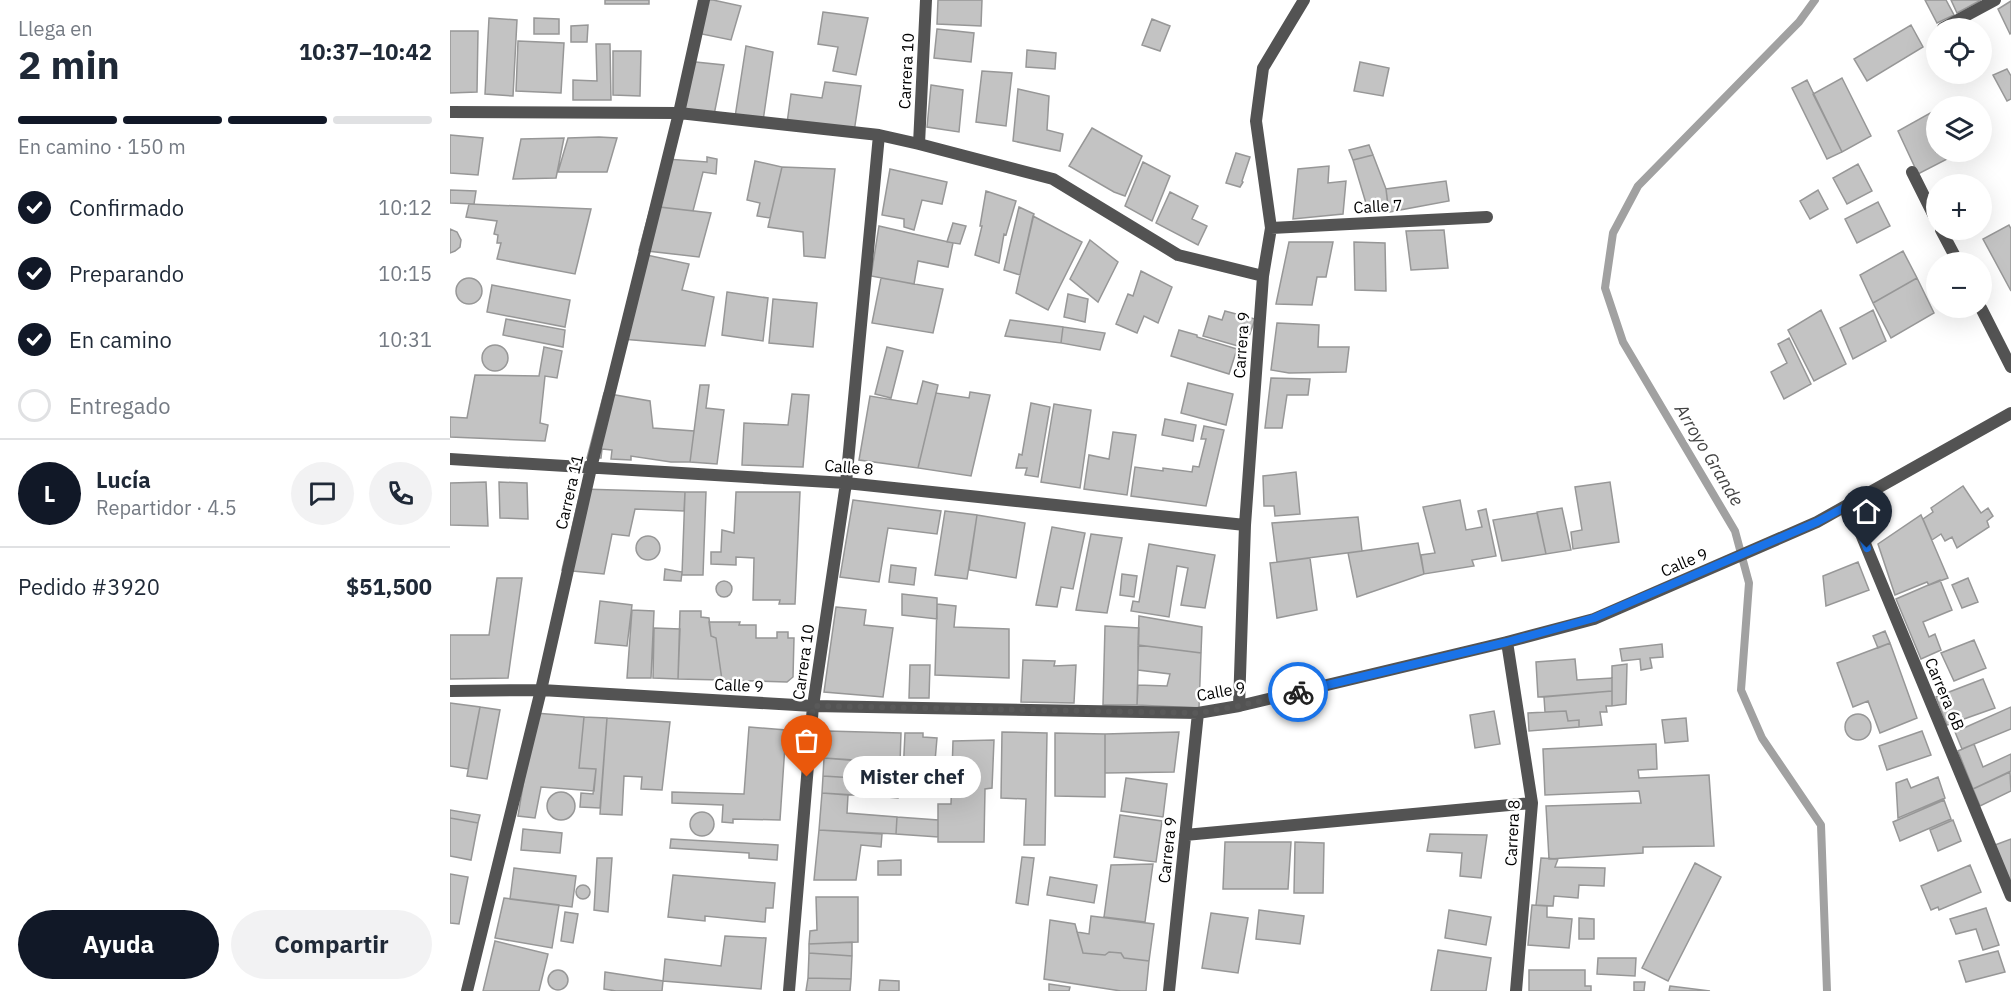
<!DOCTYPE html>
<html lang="es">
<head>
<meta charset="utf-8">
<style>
	:root { --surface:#fff; --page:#f2f2f3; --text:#1f2937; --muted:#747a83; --line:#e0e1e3; --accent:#111827 }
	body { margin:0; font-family:"IBM Plex Sans",sans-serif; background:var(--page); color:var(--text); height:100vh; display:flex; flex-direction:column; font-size:22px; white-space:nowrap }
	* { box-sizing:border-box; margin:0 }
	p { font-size:20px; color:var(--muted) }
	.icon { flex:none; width:33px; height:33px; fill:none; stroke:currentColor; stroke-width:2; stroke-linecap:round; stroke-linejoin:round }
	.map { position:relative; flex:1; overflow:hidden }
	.sheet { display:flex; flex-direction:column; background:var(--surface); width:450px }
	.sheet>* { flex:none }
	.controls { position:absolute; left:1476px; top:18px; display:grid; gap:12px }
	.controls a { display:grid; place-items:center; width:66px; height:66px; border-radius:50%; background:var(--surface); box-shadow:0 6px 24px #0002; font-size:30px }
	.pin { position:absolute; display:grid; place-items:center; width:51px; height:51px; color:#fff; margin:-62px -26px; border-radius:50% 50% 50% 0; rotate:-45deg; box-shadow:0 0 6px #0007 }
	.pin .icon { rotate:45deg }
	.courier { position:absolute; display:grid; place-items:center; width:60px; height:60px; margin:-30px; border:4px solid #1a73e8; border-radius:50%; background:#fff; color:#222; box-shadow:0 2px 8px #0007 }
	.bubble { position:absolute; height:42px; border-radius:21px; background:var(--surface); box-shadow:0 6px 24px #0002; font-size:20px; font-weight:700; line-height:42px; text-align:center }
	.overview em { font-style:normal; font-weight:700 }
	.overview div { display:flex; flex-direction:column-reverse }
	.overview { display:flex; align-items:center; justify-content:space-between; height:102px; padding:0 18px }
	h1 { font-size:39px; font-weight:700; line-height:45px }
	.bar { display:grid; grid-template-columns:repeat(4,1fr); gap:9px 6px; align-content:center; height:72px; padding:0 18px }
	.bar i { height:8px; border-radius:4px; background:var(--line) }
	.bar .current { background:var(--accent) }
	.bar p { grid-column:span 4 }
	.line { display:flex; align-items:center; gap:15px; padding:0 18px; border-top:2px solid var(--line) }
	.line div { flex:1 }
	.round { display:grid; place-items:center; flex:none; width:63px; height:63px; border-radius:32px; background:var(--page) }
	ol { padding:0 18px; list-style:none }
	li { display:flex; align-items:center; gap:18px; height:66px }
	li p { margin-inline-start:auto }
	li .icon { padding:6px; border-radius:50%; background:var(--accent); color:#fff; stroke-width:4 }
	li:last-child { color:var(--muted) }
	li i { width:33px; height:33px; border:3px solid var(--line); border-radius:50% }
	.button { display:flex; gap:12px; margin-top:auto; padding:12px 18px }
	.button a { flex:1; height:69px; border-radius:36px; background:var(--accent); color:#fff; font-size:24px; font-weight:700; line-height:69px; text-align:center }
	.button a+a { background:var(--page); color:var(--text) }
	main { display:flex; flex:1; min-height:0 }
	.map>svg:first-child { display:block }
</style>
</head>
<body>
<main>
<section class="sheet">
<div class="overview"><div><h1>2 min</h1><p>Llega en</p></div><em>10:37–10:42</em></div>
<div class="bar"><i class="current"></i><i class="current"></i><i class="current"></i><i></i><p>En camino · 150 m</p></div>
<ol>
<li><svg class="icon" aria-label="check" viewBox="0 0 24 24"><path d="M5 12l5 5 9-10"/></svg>Confirmado<p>10:12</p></li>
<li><svg class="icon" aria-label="check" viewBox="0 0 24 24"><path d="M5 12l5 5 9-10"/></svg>Preparando<p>10:15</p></li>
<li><svg class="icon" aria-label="check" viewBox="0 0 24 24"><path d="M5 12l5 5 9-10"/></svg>En camino<p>10:31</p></li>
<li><i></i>Entregado</li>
</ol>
<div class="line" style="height:108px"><b class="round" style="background:var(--accent);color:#fff">L</b><div><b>Lucía</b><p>Repartidor · 4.5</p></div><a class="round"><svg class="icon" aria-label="chat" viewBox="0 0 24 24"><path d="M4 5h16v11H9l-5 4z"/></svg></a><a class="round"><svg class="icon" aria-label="phone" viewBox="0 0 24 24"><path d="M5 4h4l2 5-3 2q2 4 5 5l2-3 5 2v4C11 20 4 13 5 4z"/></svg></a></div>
<div class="line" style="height:78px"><div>Pedido #3920</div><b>$51,500</b></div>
<div class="button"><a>Ayuda</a><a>Compartir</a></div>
</section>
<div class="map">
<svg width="1561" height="991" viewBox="0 0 1561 991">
	<rect width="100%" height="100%" fill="#fff"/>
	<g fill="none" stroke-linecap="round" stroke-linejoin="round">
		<path stroke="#a1a1a1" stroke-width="8" d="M1365,0L1349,22L1188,186L1163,233L1155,288L1173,342L1285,531L1299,583L1291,690L1312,738L1371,825L1377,991"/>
	</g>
	<path fill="#c3c3c3" stroke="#979797" stroke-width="1.5" d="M155,0H199V4H155Z
		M252,0H263L291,6L281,40L242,32Z
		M488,0H532L531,26L487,24Z
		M1475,0H1496L1504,15L1487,23Z
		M1501,0H1531L1507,13Z
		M1561,1V33L1560,34L1548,9Z
		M373,12L418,18L406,75L383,71L388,47L368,44Z
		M39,18L67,20L63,96L35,94Z
		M84,18L109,19V34H84Z
		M702,19L720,26L710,51L692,45Z
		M138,25L137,42H121V26Z
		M1461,25L1473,47L1417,81L1404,59Z
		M487,29L524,33L521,62L484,58Z
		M0,31H28L27,92L0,93Z
		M68,41L114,43L111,93L66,91Z
		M146,44H160L161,100H123V80L147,81Z
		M296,46L323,52L313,121L285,117Z
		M577,50L606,53L605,69L576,67Z
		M163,51H191L190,96L163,95Z
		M236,61L274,65L264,115L226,110Z
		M910,62L939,68L933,96L904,91Z
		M1557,69L1561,76V99L1557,101L1543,75Z
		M532,71L562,73L556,126L526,122Z
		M1392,78L1421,136L1392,152L1363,94Z
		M1357,80L1392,152L1377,159L1342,88Z
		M375,82L411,86L404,132L337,123L341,94L372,98Z
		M481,85L513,90L509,132L477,127Z
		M568,89L599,96L597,130L613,134L610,151L563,141Z
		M1482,112L1486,122V152H1501L1503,156L1468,174L1448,131Z
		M642,128L692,156L675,196L664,192L619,166Z
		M0,135L33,138L28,175L0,173Z
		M149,137L167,138L157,172H108L118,138Z
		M114,138L106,178L63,179L71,139Z
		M919,145L923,155L903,160L899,150Z
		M786,153L800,157L792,181L793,182L790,187L776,183Z
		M923,155L936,189L938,207L918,210L903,160Z
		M257,157L267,159L266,174L253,172L243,211L201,206L217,159L257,162Z
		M305,161L332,167L320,218L307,216L310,203L297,200Z
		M693,162L720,176L702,221L675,206Z
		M1408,164L1422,191L1397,204L1383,178Z
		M879,166L878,183L896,181L893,214L843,219L848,169Z
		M332,167L385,169L375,258L354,256L353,232L318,227Z
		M440,169L497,182L492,204L472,200L464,230L454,227V219L432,215Z
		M996,181L999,201L939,212L936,189Z
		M0,190L26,191L24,204L0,203Z
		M1368,190L1378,209L1360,219L1350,201Z
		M536,191L566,201L556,235L554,234L549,263L525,255L532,226H530Z
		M720,192L748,206L742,219L757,226L748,245L706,223Z
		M1428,202L1440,226L1407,243L1395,219Z
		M19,204L141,209L125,274L47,259L51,243H47L48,235L44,234L47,221L16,217Z
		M201,206L261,213L249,257L189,250Z
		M569,207L584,214L570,275L554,270Z
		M583,216L632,242L598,310L566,293Z
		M503,223L516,226L510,244L497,242Z
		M1559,225L1561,229V291L1533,239Z
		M429,226L503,243L498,267L468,261L464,284L421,276Z
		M0,229L7,232L11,240L10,247L5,251L0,253Z
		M994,230L998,268L961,270L956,231Z
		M640,240L668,262L648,302L620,279Z
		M839,242H883L876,277H867L862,305L826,304Z
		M904,242L935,243L936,291L905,290Z
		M1453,251L1467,278L1423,303L1410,275Z
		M192,254L239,264L232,290L264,297L255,346L172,339Z
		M691,271L722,287L708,323L694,316L687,333L666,324L678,294L683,296Z
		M431,278L493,289L483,333L422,323Z
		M1467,278L1484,313L1441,338L1423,303Z
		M6 291a13 13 0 1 1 26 0a13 13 0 1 1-26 0Z
		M42,285L120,300L115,327L37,312Z
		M277,292L318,298L313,341L272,335Z
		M618,294L638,299L635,322L614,317Z
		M323,299L367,303L363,347L319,343Z
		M1371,310L1396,364L1364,381L1338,330Z
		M1423,310L1436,341L1403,359L1390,328Z
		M775,311L805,319L795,348L753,336L759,316L772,320Z
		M56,319L115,330L113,347L53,335Z
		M560,320L613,327L611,343L555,336Z
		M827,323L869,325L868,347H899L896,372L839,373L821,370Z
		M613,327L655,333L650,350L611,343Z
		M729,330L747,335V337L787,349L779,374L721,356Z
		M1339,338L1361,384L1334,399L1321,372L1337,363L1328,344Z
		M32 358a13 13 0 1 1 26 0a13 13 0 1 1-26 0Z
		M94,347L112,351L107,378L95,376L90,423L98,425L95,441L0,437V417L17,418L25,375L89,376Z
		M437,347L453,351L441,398L425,394Z
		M821,378L860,379L858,395H837L832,428H815Z
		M473,381L488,385L468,468L409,460L420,396L467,404Z
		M738,383L783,394L776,425L731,413Z
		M250,385H259L256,408L274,410L267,464L240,462Z
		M520,392L540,395L521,476L468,468L486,393L519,398Z
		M154,393L200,401L203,428L244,431L240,462H221L181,456V460L161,459L162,450L152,449L151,458H137Z
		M342,394L359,395L353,467L292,465L294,423L338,425Z
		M581,403L600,407L588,477L575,475L577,468H566L569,454L572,455Z
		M604,404L641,410L630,488L591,482Z
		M715,419L746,425L743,441L712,435Z
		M754,426L774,430L756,506L681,496L685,467L713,471V468L742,472L743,466L749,467L756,439H751Z
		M663,432L686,435L677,495L634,489L639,455L659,459Z
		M846,472L850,514L825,516L824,506H814L813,476Z
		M36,482L38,526L0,525V483Z
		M49,482L77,483L78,519L50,518Z
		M1160,482L1169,542L1123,549L1121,532L1132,530L1125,487Z
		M1513,486L1531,513L1538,508L1543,516L1537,521L1539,527L1507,548L1502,537L1495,541L1491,534L1482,540L1473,519L1483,512L1481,508Z
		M131,489L235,492L234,511L185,509L179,536L162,534L154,574L112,570Z
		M235,492H256L253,575H232Z
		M286,492H350L345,604H329L330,600H303L304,558L286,557V565L261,564V552H271L272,530L284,533Z
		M403,500L491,511L487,534L438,528L429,582L390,577Z
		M1010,500L1016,530L1032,527L1028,511L1036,509L1046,556L1022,560L1024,566L974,574L971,555L985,553L973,507Z
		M1112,508L1121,550L1096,554L1087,512Z
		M495,511L527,515L517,579L485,575Z
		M1087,513L1096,554L1052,561L1043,520Z
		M527,515L575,523L566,578L519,570Z
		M1471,515L1498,578L1479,585L1477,582L1445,595L1428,544Z
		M908,517L912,551L827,562L822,523Z
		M602,527L635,533L623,589L611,587L607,607L586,605Z
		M641,534L672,538L657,613L626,610Z
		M186 548a12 12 0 1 1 24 0a12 12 0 1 1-24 0Z
		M968,543L974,574L907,597L898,553Z
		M699,544L765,555L755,608L731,605L738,568L727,566L719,617L681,611L683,601L689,602Z
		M860,558L867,610L827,618L820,563Z
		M1408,562L1419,590L1376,606L1373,576Z
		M441,565L466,568L464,585L439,582Z
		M215,569L232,572L231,581L214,580Z
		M672,574L687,576L684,597L670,595Z
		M47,578H72L58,678L0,679V635H39Z
		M1518,578L1528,602L1512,608L1502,585Z
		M1490,580L1502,610L1473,622L1479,637L1485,634L1491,650L1471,659L1446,599Z
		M266 589a8 8 0 1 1 16 0a8 8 0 1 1-16 0Z
		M452,594L487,598V619L452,615Z
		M150,601L182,605L177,646L145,643Z
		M487,604L506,606L504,627L559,629V678L485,675Z
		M386,607L416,610L414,625L443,628L433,697L374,692Z
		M182,610L204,611L201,678H177Z
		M230,611H251V617L259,618L261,636L266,638L272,680L228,679Z
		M689,616L752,627L751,653L688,645Z
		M259,622H290L289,625H306V638H327V632H338V638H344L343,677L337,682L272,680L266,638L261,636Z
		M655,626L689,628L687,705H653Z
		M204,628L230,629L228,679L203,678Z
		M1435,631L1440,643L1428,648L1423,636Z
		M1524,640L1536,668L1504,681L1491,653Z
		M1440,643L1467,718L1430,733L1418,701L1403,707L1387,663Z
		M1212,644L1213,657L1200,658L1202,668L1191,670L1190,659L1172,661L1170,649Z
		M688,645L751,653L749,708L687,705L688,685L717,686L720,674L688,670Z
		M1125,659L1127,680L1162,678V691L1088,697L1086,662Z
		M573,660L605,661L604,666L626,665L624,703L571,702Z
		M1177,664L1176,704L1162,706V666Z
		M460,665H480L479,698H459Z
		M1533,679L1545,708L1497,725L1486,697Z
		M1162,691V706H1156L1157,712H1150L1152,725L1129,727V720L1118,721L1116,711L1095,712L1094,697Z
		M0,703L30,707L18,769L0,766Z
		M30,707L50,710L37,779L17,776Z
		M1561,707V729L1512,749L1505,732Z
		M1044,711L1050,744L1025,748L1020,715Z
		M1116,711L1118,721L1129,720V727L1079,731L1078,713Z
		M85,713L134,717L129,768L146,769L144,791L91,787L85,818L68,816Z
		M1395 727a13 13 0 1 1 26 0a13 13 0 1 1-26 0Z
		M134,717L157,718L150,808L130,807L131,793L143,794L146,769L129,768Z
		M157,718L220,722L212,790L191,789L192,777L174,776L172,815L150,814Z
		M1236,718L1238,741L1215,743L1212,720Z
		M299,727L336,730L330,820L283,819V823L272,822L273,805L222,803V792L294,794Z
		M377,731L451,733L450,763L374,758Z
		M1472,731L1481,755L1437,770L1429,746Z
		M552,732L597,733L595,845H574L576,799L551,798Z
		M729,732L724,772L655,773V734Z
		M455,733H473V737L487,738L482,796H452Z
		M605,733L655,734V797L605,796Z
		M544,740L542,788L535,789L534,842H488V804H501L503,741Z
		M1206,744L1207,769L1188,770L1189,778L1259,775L1264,846L1193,847V853L1099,859L1096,806L1191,803L1189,791L1095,795L1093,749Z
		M1524,744L1533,767L1561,754V771L1523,789L1508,751Z
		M374,758L422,762L421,779L373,776Z
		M1560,772L1561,791L1530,806L1523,789Z
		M373,776L421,779L420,796L372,793Z
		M1488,777L1495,798L1448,818L1446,783L1457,779L1461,788Z
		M676,778L717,784L713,817L671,811Z
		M439,780L449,781L448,798L437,797Z
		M97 806a14 14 0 1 1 28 0a14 14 0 1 1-28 0Z
		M372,793L398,795L397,813L447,817L446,834L369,830Z
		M1494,800L1501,819L1450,841L1443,822Z
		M0,810L30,815L28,823L0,818Z
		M240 824a12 12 0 1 1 24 0a12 12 0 1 1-24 0Z
		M670,815L712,821L706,862L664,857Z
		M447,817L488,820V837L446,834Z
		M0,818L28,823L21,860L0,856Z
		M1503,820L1511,841L1488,851L1480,830Z
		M73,829L112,833L110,853L71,850Z
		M369,830L432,834L431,847L411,845L406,880H364Z
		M980,834L1037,835L1031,878L1010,876L1012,853L977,851Z
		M221,839L328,845L327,860L299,858V853L220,848Z
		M1561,839V884L1545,845Z
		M775,842H841L838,889H773Z
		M845,842L874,843L873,893H844Z
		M572,857L584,858L578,905L566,903Z
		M147,858H162L158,912L144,910Z
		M1091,858L1108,859L1105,867L1155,868L1154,886L1129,885L1128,898L1104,896L1103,906L1086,905Z
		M451,860V875H428V861Z
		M1245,863L1271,877L1218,981L1192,968Z
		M703,864L695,922L654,917L661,865Z
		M1520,865L1531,892L1489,910L1488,907L1481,910L1471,886Z
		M64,868L126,876L122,907L60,899Z
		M0,874L18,877L9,924L0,923Z
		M223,875L325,883L323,908H316L315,922L255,916V921L218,917Z
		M600,877L647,885L644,903L597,895Z
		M126 892a7 7 0 1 1 14 0a7 7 0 1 1-14 0Z
		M366,897H408V942L359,944L360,931L367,930Z
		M54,898L109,905L102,948L45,938Z
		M1082,905L1097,906V917L1122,919L1119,948L1078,945Z
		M1536,908L1549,945L1533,950L1526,929L1506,934L1500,919Z
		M809,910L854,916L850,944L806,939Z
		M999,910L1041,917L1036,945L995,938Z
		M115,912L128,914L123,943L111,941Z
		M761,913L798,918L788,973L752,968Z
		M641,916L704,924L699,961L674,958L671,953L659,952L655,955L633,953L627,932L639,934Z
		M1129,918L1144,919V939H1129Z
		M600,920L625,924L633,953L655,955L659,952L671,953L674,958L699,961L696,991H671L594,979Z
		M275,936L316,938L311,989L213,981L215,959L271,966Z
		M45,941L98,954L89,991H33Z
		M402,942V956L359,953V944Z
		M988,950L1041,958L1036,991H981Z
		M1548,951L1555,972L1516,982L1509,961Z
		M359,953L402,956L401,979L358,978Z
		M1148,958H1186L1185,976L1147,974Z
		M98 980a10 10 0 1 1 20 0a10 10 0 1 1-20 0Z
		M1079,970H1135V986H1141V991H1079Z
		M155,972L213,981L212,991H166L154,989Z
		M358,978L401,979L400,991H356Z
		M430,980L449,981V991H429Z
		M1184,982H1195L1194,991H1184Z
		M599,984L620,987L619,991H599Z
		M1220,986L1260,991H1219Z"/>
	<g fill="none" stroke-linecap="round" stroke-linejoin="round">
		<path stroke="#535353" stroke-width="12" d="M1493,28L1545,0
			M0,112L229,113L429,135L469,144L603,179L728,255L813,276
			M469,144L476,0
			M1462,172L1486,220
			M821,228L1037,217
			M1491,230L1508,262
			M1531,308L1561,367
			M0,459L396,483L795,525
			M1399,505L1561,896
			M1057,642L1082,803L1066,991
			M0,691L91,690L363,706L748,713L789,706L1057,642L1144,619L1367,522L1561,413
			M789,706L795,525L813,276L821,228L806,121L813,68L854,0
			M735,835L1082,803
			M17,991L91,690L141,468L229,113L254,0
			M339,991L363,706L396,483L429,135
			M719,991L748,713"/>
	</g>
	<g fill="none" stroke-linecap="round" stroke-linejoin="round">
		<path stroke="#595959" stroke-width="6" stroke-dasharray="0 10.8" d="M357,777L363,706L748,713L789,706L848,692"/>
		<path stroke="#1a73e8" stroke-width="8" d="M848,692L1057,642L1144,618L1367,522L1399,505L1417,548"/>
	</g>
	<g text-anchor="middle" stroke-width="5" stroke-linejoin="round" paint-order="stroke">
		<g font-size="16" fill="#000" stroke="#fff">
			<text transform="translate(456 71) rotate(-87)" y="6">Carrera 10</text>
			<text transform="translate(928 206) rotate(-3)" y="6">Calle 7</text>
			<text transform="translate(791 345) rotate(-86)" y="6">Carrera 9</text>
			<text transform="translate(399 467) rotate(5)" y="6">Calle 8</text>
			<text transform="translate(119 492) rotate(-77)" y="6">Carrera 11</text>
			<text transform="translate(1234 562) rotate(-23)" y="6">Calle 9</text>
			<text transform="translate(353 662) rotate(-82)" y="6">Carrera 10</text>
			<text transform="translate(289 685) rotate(3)" y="6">Calle 9</text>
			<text transform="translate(771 691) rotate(-10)" y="6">Calle 9</text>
			<text transform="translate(1495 694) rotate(67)" y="6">Carrera 6B</text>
			<text transform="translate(1062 833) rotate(-87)" y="6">Carrera 8</text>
			<text transform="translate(717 850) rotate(-84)" y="6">Carrera 9</text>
		</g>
		<g font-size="18" font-style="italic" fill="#424242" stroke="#fff">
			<text transform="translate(1259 455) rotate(59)" y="6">Arroyo Grande</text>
		</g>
	</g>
</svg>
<div class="controls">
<a><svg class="icon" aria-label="locate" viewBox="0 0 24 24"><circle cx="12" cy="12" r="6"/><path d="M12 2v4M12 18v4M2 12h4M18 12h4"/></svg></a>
<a><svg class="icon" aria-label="layers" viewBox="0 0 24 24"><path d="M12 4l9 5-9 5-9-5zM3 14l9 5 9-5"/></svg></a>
<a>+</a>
<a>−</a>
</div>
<div class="pin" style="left:357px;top:777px;background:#ea580c"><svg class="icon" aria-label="bag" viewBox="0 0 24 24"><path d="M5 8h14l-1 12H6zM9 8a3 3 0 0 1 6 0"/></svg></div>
<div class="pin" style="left:1417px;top:548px;background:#1f2937"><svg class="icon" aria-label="home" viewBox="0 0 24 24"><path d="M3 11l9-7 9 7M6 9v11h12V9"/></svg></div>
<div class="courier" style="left:848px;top:692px"><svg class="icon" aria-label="bike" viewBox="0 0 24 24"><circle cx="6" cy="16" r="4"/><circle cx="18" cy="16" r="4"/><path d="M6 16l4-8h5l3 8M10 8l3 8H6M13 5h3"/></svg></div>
<div class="bubble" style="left:393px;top:756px;width:138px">Mister chef</div>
</div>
</main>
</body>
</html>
